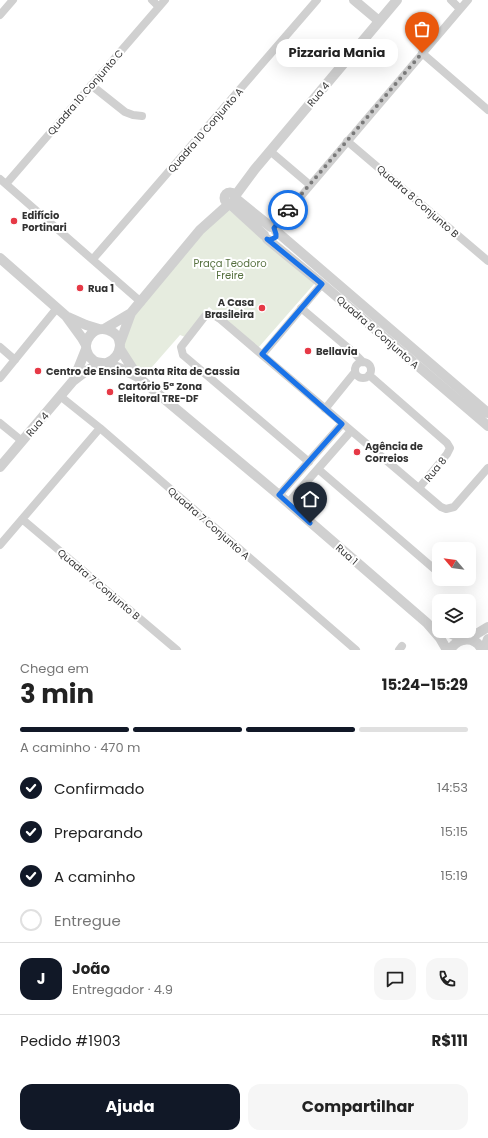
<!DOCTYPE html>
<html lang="pt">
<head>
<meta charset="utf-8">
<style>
	:root { --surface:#fff; --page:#f6f6f6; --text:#222; --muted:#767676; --line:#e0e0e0; --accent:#111827 }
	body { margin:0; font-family:Poppins,sans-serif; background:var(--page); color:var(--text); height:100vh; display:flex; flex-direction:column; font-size:15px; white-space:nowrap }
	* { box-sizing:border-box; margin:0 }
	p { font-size:13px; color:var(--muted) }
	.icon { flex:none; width:22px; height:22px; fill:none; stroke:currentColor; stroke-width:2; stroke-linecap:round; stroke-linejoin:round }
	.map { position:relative; height:650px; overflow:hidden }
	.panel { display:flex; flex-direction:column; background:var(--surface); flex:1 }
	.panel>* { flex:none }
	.needle { width:26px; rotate:299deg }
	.controls { position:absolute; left:432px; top:542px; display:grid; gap:8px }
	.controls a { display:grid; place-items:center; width:44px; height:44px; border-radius:8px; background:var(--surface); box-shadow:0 4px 16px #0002; font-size:20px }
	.pin { position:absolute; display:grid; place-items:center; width:34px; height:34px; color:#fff; margin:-41px -17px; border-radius:50% 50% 50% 0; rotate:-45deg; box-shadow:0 0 4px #0007 }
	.pin .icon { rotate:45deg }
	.courier { position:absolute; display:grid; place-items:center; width:40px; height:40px; margin:-20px; border:3px solid #1a73e8; border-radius:50%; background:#fff; color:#222; box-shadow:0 1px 5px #0007 }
	.bubble { position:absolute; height:28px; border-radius:12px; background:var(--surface); box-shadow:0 4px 16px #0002; font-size:13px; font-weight:700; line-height:28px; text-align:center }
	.overview em { font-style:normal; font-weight:700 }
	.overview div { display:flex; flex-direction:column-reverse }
	.overview { display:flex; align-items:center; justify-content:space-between; height:68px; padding:0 20px }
	h1 { font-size:26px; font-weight:700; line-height:30px }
	.bar { display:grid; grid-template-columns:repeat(4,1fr); gap:6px 4px; align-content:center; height:48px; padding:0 20px }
	.bar i { height:5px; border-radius:3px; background:var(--line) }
	.bar .active { background:var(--accent) }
	.bar p { grid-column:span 4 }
	.line { display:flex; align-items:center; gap:10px; padding:0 20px; border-top:1px solid var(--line) }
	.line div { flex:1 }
	.round { display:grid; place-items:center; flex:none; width:42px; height:42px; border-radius:12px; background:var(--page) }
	ol { padding:0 20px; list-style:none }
	li { display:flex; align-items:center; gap:12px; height:44px }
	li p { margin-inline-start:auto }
	li .icon { padding:4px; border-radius:50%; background:var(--accent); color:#fff; stroke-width:4 }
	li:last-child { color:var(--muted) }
	li i { width:22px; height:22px; border:2px solid var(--line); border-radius:50% }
	.primary-button { display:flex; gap:8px; margin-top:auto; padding:8px 20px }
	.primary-button a { flex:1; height:46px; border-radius:12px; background:var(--accent); color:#fff; font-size:16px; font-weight:700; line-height:46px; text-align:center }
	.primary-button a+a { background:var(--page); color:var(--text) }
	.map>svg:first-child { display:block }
</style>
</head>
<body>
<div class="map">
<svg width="488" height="650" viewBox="0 0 488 650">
	<rect width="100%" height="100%" fill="#fff"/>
	<path fill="#e6ecdf" d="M228,209L315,283L258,348L209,307L185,337L180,335L145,375L132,365L122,344L131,316L213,222Z"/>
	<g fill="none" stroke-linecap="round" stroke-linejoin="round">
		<path stroke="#d0d0d0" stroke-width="8" d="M152,0L159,7
			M451,0L460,9
			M0,15L13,0
			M422,53L488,110
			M91,85L125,112L133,115L142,116
			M347,141L488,261
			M270,151L310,185
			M0,179L141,302
			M6,184L165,0
			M274,228L468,0
			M93,259L317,0
			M301,308L353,352L363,362
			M0,347L15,360
			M262,355L322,284
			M355 370a8 8 0 1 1 16 0a8 8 0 1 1-16 0Z
			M369,375L447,443L450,448L447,454L419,488
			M0,378L57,308
			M60,396L100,428L356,650
			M325,409L355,372
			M0,423L22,441
			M309,462L183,355L181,347L205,316C212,313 214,315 220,319L441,507L446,509L454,507L488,468
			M318,469L439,573
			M279,495L342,424
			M288,503L351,431
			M22,519L177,650
			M0,545L100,428
			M399,650L402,646"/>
		<path stroke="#d0d0d0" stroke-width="10" d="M354,0L379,21
			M224.5 198a5.5 5.5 0 1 1 11 0a5.5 5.5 0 1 1-11 0Z
			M235,196L255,169L397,0
			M235,198L271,227
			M230,204L264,235
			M276,231L488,413
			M267,239L322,284L488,426
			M0,258L66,316L82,338L86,345
			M68,317L86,325L99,329
			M104,329L131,313L200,230L229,204
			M120,343L131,313
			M120,349L138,377
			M107,363C122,357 126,336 108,330C94,325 81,341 88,354C89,357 92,359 94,361C99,364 104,362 109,364C119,367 128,372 138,377L279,495L427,623L440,638L447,650
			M74,379L86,349
			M0,467L73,381L86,371L100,363
			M445,631L463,639
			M468,639L488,627
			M450,650C458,637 475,635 482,650
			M484,650L488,639"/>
	</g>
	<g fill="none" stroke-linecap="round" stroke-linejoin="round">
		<path stroke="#7a7a7a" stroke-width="4" stroke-dasharray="0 7.2" d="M288,210L422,53"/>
		<path stroke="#1a73e8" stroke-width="5" d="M288,210L274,228L276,234V237L270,240L267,239L322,284L262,354L342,424L279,495L310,523"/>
	</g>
	<g fill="#e63946" stroke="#fff" stroke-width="1.5">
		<circle cx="14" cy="221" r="4"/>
		<circle cx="80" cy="288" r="4"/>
		<circle cx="262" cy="308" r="4"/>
		<circle cx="308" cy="351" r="4"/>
		<circle cx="38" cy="371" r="4"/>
		<circle cx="110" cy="392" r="4"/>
		<circle cx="357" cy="452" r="4"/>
	</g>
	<g text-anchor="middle" stroke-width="4" stroke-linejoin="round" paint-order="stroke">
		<g font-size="10" fill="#333" stroke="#fff">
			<text transform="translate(85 92) rotate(-49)" y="4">Quadra 10 Conjunto C</text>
			<text transform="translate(318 94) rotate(-50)" y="4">Rua 4</text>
			<text transform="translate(205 130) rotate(-49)" y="4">Quadra 10 Conjunto A</text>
			<text transform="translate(418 201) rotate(41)" y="4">Quadra 8 Conjunto B</text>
			<text transform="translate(378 332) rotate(41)" y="4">Quadra 8 Conjunto A</text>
			<text transform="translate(37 424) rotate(-49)" y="4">Rua 4</text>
			<text transform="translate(435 469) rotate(-51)" y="4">Rua 8</text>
			<text transform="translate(209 523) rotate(41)" y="4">Quadra 7 Conjunto A</text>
			<text transform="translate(347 554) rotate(41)" y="4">Rua 1</text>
			<text transform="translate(99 584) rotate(40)" y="4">Quadra 7 Conjunto B</text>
		</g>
		<g font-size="10" font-weight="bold" fill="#333" stroke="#fff" text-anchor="start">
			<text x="22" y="219">Edifício<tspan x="22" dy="12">Portinari</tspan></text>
			<text x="88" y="292">Rua 1</text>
			<text x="254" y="306" text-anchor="end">A Casa<tspan x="254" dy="12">Brasileira</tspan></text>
			<text x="316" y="355">Bellavia</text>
			<text x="46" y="375">Centro de Ensino Santa Rita de Cassia</text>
			<text x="118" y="390">Cartório 5ª Zona<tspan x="118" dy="12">Eleitoral TRE-DF</tspan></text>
			<text x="365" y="450">Agência de<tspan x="365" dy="12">Correios</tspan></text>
		</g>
		<g font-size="10" fill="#56703f" stroke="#fff">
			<text x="230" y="267">Praça Teodoro<tspan x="230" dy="12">Freire</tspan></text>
		</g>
	</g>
</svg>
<div class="controls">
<a><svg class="needle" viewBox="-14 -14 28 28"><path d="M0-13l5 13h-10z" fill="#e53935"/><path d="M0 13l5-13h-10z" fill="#767676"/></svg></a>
<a><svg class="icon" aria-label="layers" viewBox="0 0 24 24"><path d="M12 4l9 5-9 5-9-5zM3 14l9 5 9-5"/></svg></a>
</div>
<div class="pin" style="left:422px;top:53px;background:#ea580c"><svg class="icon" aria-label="bag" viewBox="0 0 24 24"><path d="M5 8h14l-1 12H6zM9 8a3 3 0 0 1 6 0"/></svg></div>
<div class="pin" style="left:310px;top:523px;background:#1f2937"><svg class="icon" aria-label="home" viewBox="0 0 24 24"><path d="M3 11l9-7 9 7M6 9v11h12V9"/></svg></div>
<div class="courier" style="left:288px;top:210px"><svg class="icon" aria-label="car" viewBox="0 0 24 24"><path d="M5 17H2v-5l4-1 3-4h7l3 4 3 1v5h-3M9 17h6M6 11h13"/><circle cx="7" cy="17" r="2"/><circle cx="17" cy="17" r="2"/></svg></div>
<div class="bubble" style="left:276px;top:39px;width:122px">Pizzaria Mania</div>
</div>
<section class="panel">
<div class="overview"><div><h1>3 min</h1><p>Chega em</p></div><em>15:24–15:29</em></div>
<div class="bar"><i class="active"></i><i class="active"></i><i class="active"></i><i></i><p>A caminho · 470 m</p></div>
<ol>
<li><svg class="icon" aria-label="check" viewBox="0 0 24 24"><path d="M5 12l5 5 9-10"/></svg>Confirmado<p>14:53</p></li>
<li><svg class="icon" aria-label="check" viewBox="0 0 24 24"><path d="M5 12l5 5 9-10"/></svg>Preparando<p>15:15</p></li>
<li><svg class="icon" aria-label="check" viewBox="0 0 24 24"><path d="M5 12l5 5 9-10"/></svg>A caminho<p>15:19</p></li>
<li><i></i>Entregue</li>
</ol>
<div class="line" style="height:72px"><b class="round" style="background:var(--accent);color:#fff">J</b><div><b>João</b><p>Entregador · 4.9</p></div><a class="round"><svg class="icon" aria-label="chat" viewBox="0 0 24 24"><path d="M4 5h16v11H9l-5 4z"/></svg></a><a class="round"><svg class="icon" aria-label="phone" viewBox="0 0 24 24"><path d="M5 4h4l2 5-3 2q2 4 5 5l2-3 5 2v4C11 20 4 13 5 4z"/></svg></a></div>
<div class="line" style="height:52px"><div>Pedido #1903</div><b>R$111</b></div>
<div class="primary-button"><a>Ajuda</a><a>Compartilhar</a></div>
</section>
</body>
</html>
